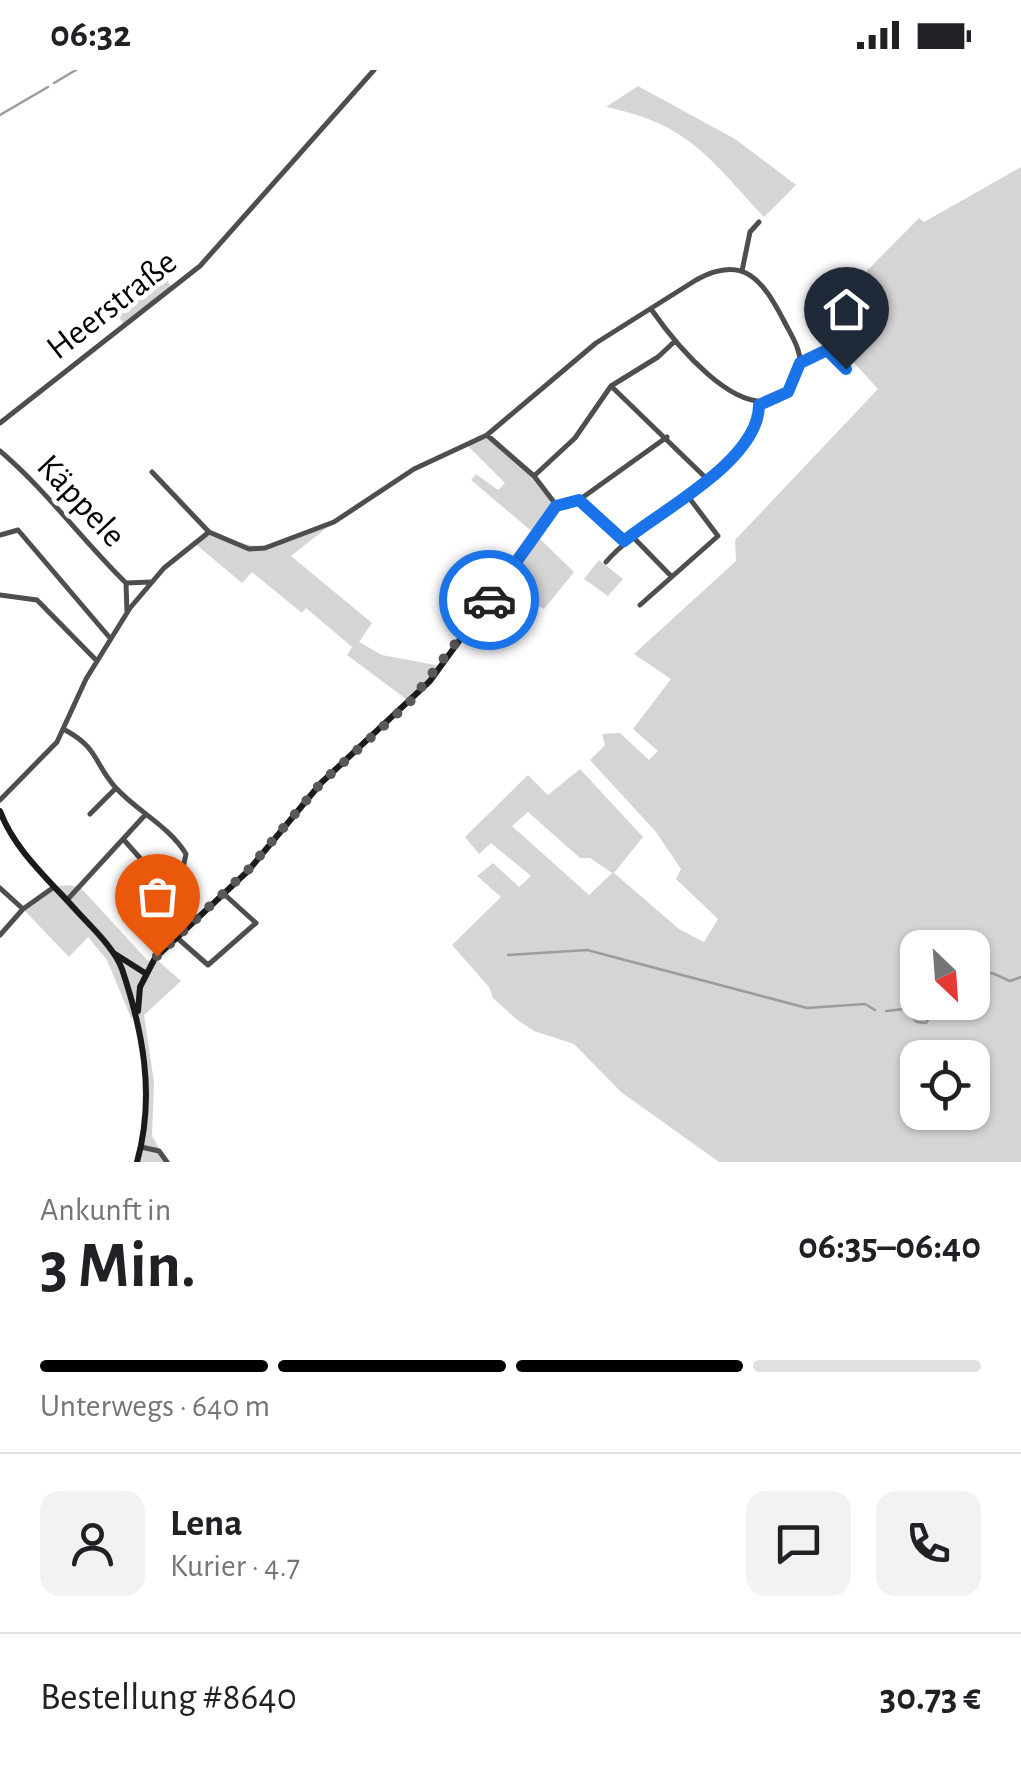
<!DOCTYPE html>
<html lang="de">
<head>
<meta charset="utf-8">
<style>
	:root { --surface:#fff; --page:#f2f2f2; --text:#202124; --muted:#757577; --line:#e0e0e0; --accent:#000 }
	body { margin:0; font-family:"Alegreya Sans",sans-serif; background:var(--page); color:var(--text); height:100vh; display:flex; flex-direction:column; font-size:38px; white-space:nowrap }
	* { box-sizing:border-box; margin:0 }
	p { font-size:32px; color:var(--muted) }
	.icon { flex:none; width:55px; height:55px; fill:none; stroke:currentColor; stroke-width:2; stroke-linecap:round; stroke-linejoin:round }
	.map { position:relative; height:1092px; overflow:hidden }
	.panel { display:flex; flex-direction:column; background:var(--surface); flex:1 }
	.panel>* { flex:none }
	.needle { width:65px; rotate:155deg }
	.tools { position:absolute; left:900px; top:860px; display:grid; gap:20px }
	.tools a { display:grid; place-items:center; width:90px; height:90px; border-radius:20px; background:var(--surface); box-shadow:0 2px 8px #0004; font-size:50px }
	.pin { position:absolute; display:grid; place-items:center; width:85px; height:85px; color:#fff; margin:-102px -42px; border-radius:50% 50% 50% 0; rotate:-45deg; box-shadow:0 0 10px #0007 }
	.pin .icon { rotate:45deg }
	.courier { position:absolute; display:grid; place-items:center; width:100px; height:100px; margin:-50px; border:8px solid #1a73e8; border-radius:50%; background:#fff; color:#222; box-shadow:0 2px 12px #0007 }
	.head em { font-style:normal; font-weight:700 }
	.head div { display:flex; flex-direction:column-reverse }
	.head { display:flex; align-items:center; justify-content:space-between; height:170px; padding:0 40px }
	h1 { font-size:65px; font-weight:700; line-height:75px }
	.bar { display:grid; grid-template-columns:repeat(4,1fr); gap:15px 10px; align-content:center; height:120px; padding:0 40px }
	.bar i { height:12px; border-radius:8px; background:var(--line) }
	.bar .current { background:var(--accent) }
	.bar p { grid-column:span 4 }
	.line { display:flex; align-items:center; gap:25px; padding:0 40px; border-top:2px solid var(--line) }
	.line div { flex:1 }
	.round { display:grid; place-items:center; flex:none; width:105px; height:105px; border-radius:20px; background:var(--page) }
	.status { display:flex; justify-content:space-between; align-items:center; height:70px; padding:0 50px; background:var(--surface); direction:ltr }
	.status svg { height:28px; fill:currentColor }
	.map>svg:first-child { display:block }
</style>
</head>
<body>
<div class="status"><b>06:32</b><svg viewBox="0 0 49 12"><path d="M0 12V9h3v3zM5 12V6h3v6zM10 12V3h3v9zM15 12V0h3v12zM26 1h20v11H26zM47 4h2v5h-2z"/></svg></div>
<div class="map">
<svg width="1021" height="1092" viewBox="0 0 1021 1092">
	<rect width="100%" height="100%" fill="#fff"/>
	<path fill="#d5d5d5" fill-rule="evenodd" d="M638,16L735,69L796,115L764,147C709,88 689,54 606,37Z
		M1021,97V1092H719L621,1022L574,974L534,961L516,949L493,928L489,917L452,875L501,827L477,806L493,793L519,817L531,806L491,773L479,784L465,767L528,705L548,725L580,699L643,767L614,803L679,859L704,872L718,849L676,809L681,799L656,762L590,690L605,675L602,664L620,663L649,690L658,681L633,659L671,609L634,584L736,491L735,470L878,319L837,274L821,247L919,148L924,152ZM528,742L580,788H590L612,803L589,825L512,756ZM918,878H972V932H918ZM918,988H972V1042H918Z
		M158,194L172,219L125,256L107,230Z
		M487,365L534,406L557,436L536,465L574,502L544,539L499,516L536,465L471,410L476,404L498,420L505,413L466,374Z
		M334,452L291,486L372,553L359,572L382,585L441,596L410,632L347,585L352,577L306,538L302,543L252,502L242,513L193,472L209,462C267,486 278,477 334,452Z
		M599,490L623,509L608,526L584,509Z
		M67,815L80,817L148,891L155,888L181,911L144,945L154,1012L152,1066L167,1092H137L147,1033L138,946L131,948L107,890L88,867L69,887L23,839L54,817Z"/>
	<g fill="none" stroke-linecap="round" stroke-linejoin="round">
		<path stroke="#9c9c9c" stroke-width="2.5" d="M54,13L76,0
			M0,45L48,17
			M508,885L587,880L807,938L865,934L875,940
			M972,907L992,903L1010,911L1021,907
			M886,941L904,939L917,952L926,953L939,932"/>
		<path stroke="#4e4e4e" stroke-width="5" d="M742,201L750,162L759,152
			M801,293L827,280L845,299
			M611,316L707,409
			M0,353L200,196L374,0
			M487,365L534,406L557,436L579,430L667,367
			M0,381C47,421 82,470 126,513L127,543
			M152,402L209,462
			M534,406L575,368L611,316L658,287L674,272
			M579,430L624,471
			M209,462L249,479L265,478L334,452L414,399L487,365L596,273L696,210C744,183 763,211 784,251C791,265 801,279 800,294C799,307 792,320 781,327C737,351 674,272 651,239
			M0,465L18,460L110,568
			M631,465L671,506
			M606,492C644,447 758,396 759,335
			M126,513L151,512
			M0,525L37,530L97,591
			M640,535L718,466L687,425
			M65,660C99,678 94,694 116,718C138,742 169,756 186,784L183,798L127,848
			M0,730L57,672L86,609L130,538L164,498L209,462
			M90,744L116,718
			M124,770L164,815
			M0,818L23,839
			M67,830L146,744
			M141,836L208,895L256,853L224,824
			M0,865L23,839L54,817
			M141,1077L159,1081L167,1092"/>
		<path stroke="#1b1b1b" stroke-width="6" d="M0,741C14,779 47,808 74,838C89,855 114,877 122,899C142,959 156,1024 137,1092
			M115,884L145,903
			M138,941L140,917L155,888L248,801L321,713L430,611L557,436"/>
	</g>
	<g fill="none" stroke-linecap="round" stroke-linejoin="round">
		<path stroke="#595959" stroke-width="10" stroke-dasharray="0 18" d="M157,886L248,800L321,713L410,632L489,530"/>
		<path stroke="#1a73e8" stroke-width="12" d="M489,530L556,436L579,430L624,471C663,439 759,390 759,335L788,322L800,293L827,280L846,299"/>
	</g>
	<g text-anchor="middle" stroke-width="9" stroke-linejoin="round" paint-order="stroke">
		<g font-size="35" fill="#000" stroke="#fff">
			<text transform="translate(111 234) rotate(-38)" y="12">Heerstraße</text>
			<text transform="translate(82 430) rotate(47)" y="12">Käppele</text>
		</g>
	</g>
</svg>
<div class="tools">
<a><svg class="needle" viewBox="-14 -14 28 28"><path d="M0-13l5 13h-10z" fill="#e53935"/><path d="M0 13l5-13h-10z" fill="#757577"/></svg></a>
<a><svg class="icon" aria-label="locate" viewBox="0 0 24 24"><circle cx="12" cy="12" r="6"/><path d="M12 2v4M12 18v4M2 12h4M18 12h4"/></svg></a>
</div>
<div class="pin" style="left:157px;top:886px;background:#ea580c"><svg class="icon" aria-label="bag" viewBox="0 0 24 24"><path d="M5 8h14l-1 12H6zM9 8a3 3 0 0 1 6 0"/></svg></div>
<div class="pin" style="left:846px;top:299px;background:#1f2937"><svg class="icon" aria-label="home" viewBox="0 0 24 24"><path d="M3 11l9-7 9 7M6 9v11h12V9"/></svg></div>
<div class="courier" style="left:489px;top:530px"><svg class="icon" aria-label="car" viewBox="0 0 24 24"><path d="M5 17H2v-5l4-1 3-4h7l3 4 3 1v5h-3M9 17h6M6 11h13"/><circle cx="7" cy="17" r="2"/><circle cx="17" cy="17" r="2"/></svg></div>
</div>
<section class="panel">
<div class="head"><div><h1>3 Min.</h1><p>Ankunft in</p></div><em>06:35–06:40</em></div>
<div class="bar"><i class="current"></i><i class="current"></i><i class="current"></i><i></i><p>Unterwegs · 640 m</p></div>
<div class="line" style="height:180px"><a class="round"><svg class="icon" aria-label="person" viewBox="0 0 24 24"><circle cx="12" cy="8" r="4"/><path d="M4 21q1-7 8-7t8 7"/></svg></a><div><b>Lena</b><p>Kurier · 4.7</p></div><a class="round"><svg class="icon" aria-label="chat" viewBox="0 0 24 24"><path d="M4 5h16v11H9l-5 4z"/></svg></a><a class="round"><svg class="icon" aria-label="phone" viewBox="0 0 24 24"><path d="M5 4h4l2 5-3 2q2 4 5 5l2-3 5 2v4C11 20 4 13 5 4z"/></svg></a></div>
<div class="line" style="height:130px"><div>Bestellung #8640</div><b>30.73 €</b></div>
</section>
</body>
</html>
